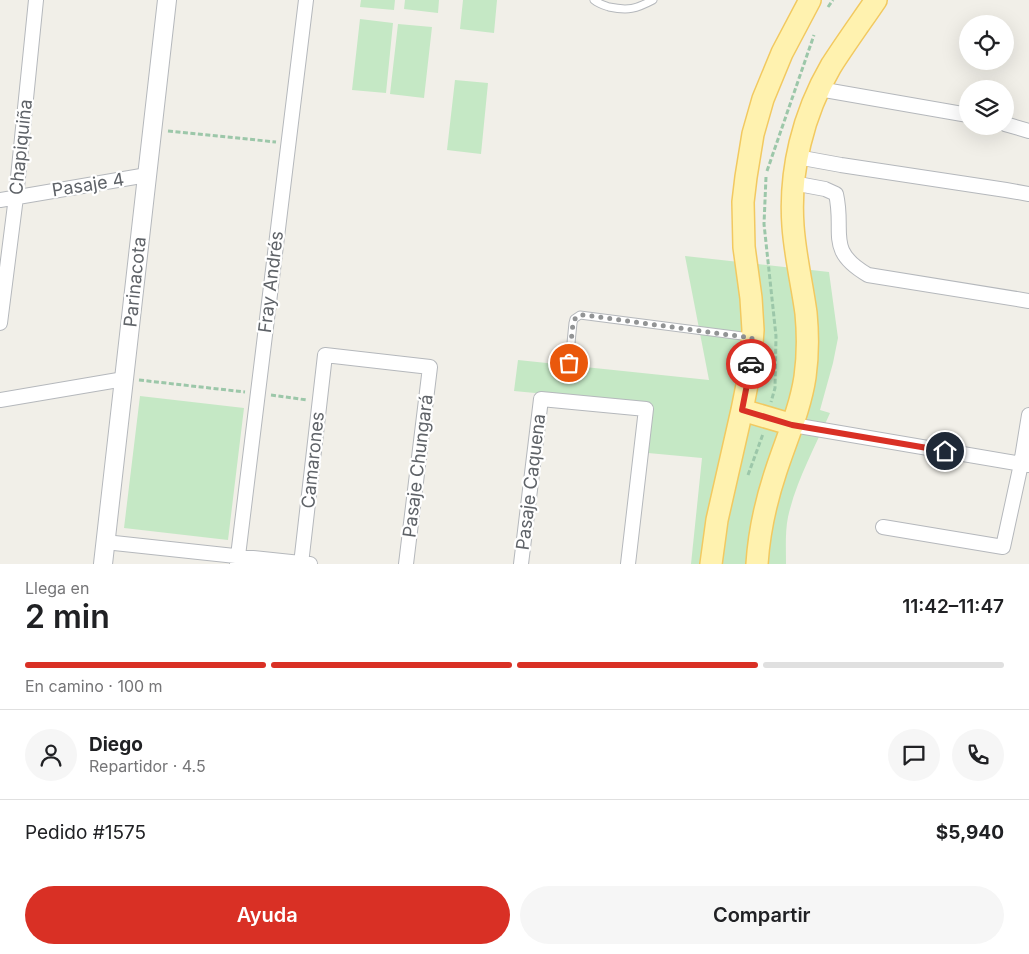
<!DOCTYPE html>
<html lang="es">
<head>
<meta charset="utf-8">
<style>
	:root { --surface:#fff; --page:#f6f6f6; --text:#202124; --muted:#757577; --line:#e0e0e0; --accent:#d93025 }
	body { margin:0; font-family:Inter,sans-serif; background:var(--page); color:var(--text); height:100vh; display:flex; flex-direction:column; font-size:19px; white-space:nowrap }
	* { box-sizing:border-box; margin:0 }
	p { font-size:16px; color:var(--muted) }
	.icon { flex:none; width:28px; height:28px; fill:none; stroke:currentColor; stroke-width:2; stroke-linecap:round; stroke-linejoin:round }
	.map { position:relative; height:564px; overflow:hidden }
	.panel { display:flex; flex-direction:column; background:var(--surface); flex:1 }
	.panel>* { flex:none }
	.tools { position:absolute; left:959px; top:15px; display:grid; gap:10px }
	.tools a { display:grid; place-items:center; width:55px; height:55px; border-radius:50%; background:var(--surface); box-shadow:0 5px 20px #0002; font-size:25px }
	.pin { position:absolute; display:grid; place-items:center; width:42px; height:42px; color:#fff; margin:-21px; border:2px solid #fff; border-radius:50%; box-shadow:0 1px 5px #0007 }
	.courier { position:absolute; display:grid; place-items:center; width:50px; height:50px; margin:-25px; border:4px solid #d93025; border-radius:50%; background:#fff; color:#222; box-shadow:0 1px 6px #0007 }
	.overview em { font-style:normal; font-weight:600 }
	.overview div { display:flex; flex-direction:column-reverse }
	.overview { display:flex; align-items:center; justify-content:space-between; height:85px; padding:0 25px }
	h1 { font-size:32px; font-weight:600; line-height:38px }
	.bar { display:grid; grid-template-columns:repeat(4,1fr); gap:8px 5px; align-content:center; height:60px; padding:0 25px }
	.bar i { height:6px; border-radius:4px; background:var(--line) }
	.bar .active { background:var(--accent) }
	.bar p { grid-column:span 4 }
	.line { display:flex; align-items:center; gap:12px; padding:0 25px; border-top:1px solid var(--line) }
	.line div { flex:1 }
	.round { display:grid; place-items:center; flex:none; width:52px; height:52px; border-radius:26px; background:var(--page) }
	.action { display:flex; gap:10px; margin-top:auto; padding:10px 25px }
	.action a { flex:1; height:58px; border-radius:30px; background:var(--accent); color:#fff; font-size:20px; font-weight:600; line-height:58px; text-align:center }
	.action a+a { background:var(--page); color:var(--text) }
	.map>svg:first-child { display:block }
</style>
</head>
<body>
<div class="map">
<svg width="1029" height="564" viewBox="0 0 1029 564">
	<rect width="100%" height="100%" fill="#f1efe8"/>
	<path fill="#c5e8c5" d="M361,0H395L394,10L360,7Z
		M405,0H439L438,13L404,9Z
		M463,0H497L494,33L460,29Z
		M360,19L393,23L386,93L352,90Z
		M398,24L432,27L424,98L390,94Z
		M455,80L488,83L481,154L447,150Z
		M685,256L829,272L838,338L833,363L820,410L830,413C815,447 796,481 788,517C785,532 786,549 786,564H691L702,458L648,453L652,404L514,391L518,360L709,380Z
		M140,396L244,408L228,540L124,528Z"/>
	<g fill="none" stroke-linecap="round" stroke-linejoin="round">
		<defs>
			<path id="service" d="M594,0C599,4 603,5 609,7C628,11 636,9 653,0
				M569,363L573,323L574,319L580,315L750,337"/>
			<path id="minor" d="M819,89L968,115
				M1005,124L1029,131
				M797,157L841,165L1006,190L1029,194
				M793,183L825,189L836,194C845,233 825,250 868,275L1029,301
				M0,200L147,175
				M0,323L16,197L36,0
				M0,400L124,379
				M793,425L1028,465
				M883,527L1003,547L1021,464L1029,415
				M105,542L310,564
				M237,564L306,0
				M301,564L325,355L430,367L406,564
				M521,564L541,399L646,409L628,564"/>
			<path id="tertiary" d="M103,564L167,0"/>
			<path id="primary" d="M742,410L793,425
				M711,564L717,520L742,410L750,370L753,330L751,298L744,247L743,202L746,177L753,134L763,99L782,53L810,0
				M757,564C759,533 766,501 776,471C786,440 800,410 805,377C808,356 808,334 806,313C802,284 795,255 793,226C789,171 803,114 831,66C845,44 861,22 876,0"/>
		</defs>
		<use href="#service" stroke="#b5b8bc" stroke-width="9"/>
		<use href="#minor" stroke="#b5b8bc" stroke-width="16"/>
		<use href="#tertiary" stroke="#b5b8bc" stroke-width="20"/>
		<use href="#primary" stroke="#f2c960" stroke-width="24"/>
		<path stroke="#9cc7a9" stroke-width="3" stroke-dasharray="5 2.5" stroke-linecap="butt" d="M828,7L833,0
			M168,131L276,142
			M767,171L814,35
			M766,177L764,224L776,336L775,388L771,402
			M139,380L245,392
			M271,395L307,400
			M748,475L763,434"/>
		<use href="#service" stroke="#fff" stroke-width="7"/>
		<use href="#minor" stroke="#fff" stroke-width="14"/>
		<use href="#tertiary" stroke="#fff" stroke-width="18"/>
		<use href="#primary" stroke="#fff2af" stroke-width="21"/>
	</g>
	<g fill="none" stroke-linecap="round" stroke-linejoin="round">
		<path stroke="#929495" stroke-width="5" stroke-dasharray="0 9" d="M569,363L573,323C575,317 578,315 584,315L752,338L751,364"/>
		<path stroke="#d93025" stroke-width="6" d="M751,364L742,410L792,425L945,451"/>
	</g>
	<g text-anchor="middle" stroke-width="4.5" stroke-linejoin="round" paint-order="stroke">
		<g font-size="18" fill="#5f6368" stroke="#fff">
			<text transform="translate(21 147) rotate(-84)" y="6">Chapiquiña</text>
			<text transform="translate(88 185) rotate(-9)" y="6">Pasaje 4</text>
			<text transform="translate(135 282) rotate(-84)" y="6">Parinacota</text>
			<text transform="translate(271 282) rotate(-83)" y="6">Fray Andrés</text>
			<text transform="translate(313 460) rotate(-84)" y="6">Camarones</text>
			<text transform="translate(418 466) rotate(-83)" y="6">Pasaje Chungará</text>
			<text transform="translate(531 482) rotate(-83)" y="6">Pasaje Caquena</text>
		</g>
	</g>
</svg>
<div class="tools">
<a><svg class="icon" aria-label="locate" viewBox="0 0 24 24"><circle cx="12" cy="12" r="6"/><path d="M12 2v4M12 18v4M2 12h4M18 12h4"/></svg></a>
<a><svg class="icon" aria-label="layers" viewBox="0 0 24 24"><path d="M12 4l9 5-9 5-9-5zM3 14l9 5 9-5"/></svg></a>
</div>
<div class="pin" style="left:569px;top:363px;background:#ea580c"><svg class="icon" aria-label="bag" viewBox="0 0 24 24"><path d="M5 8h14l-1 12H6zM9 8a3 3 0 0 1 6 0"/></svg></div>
<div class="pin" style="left:945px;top:451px;background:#1f2937"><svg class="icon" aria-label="home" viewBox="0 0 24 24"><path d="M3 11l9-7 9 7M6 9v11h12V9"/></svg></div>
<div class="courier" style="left:751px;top:364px"><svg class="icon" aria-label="car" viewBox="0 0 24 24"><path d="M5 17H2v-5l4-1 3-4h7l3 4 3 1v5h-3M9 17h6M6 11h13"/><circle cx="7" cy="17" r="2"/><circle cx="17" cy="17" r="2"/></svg></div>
</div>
<section class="panel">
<div class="overview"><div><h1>2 min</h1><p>Llega en</p></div><em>11:42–11:47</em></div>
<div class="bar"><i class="active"></i><i class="active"></i><i class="active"></i><i></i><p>En camino · 100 m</p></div>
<div class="line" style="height:90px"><a class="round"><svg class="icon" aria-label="person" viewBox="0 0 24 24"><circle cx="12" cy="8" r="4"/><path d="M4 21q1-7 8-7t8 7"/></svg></a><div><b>Diego</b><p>Repartidor · 4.5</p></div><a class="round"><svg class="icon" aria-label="chat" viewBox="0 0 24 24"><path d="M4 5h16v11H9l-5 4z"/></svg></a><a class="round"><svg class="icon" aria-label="phone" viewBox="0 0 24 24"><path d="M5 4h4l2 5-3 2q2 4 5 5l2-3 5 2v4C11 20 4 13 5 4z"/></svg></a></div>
<div class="line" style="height:65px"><div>Pedido #1575</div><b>$5,940</b></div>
<div class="action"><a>Ayuda</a><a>Compartir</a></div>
</section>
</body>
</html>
